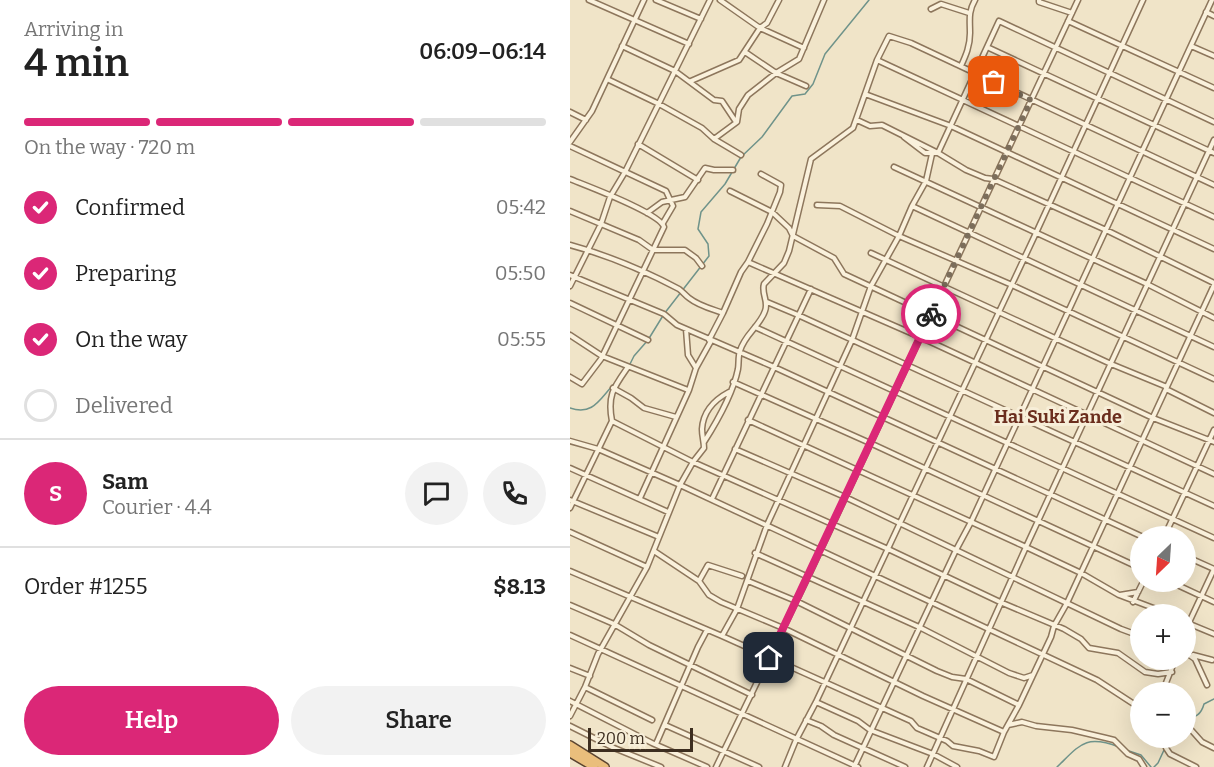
<!DOCTYPE html>
<html lang="en">
<head>
<meta charset="utf-8">
<style>
	:root { --surface:#fff; --page:#f2f2f2; --text:#222; --muted:#767676; --line:#e0e0e0; --accent:#db2777 }
	body { margin:0; font-family:Bitter,serif; background:var(--page); color:var(--text); height:100vh; display:flex; flex-direction:column; font-size:22px; white-space:nowrap }
	* { box-sizing:border-box; margin:0 }
	p { font-size:20px; color:var(--muted) }
	.icon { flex:none; width:33px; height:33px; fill:none; stroke:currentColor; stroke-width:2; stroke-linecap:round; stroke-linejoin:round }
	.map { position:relative; flex:1; overflow:hidden }
	.panel { display:flex; flex-direction:column; background:var(--surface); width:570px }
	.panel>* { flex:none }
	.needle { width:39px; rotate:205deg }
	.buttons { position:absolute; left:560px; top:526px; display:grid; gap:12px }
	.buttons a { display:grid; place-items:center; width:66px; height:66px; border-radius:50%; background:var(--surface); box-shadow:0 6px 24px #0002; font-size:30px }
	.scale { position:absolute; left:18px; bottom:15px; width:105px; box-sizing:border-box; padding-left:6px; border:3px solid #3d2e20; border-top:0; font-size:16px; line-height:21px; white-space:nowrap; color:#3d2e20; -webkit-text-stroke:4px #f7eed8; paint-order:stroke }
	.pin { position:absolute; display:grid; place-items:center; width:51px; height:51px; color:#fff; margin:-26px; border-radius:12px; box-shadow:0 3px 9px #0006 }
	.courier { position:absolute; display:grid; place-items:center; width:60px; height:60px; margin:-30px; border:4px solid #db2777; border-radius:50%; background:#fff; color:#222; box-shadow:0 2px 8px #0007 }
	.overview em { font-style:normal; font-weight:600 }
	.overview div { display:flex; flex-direction:column-reverse }
	.overview { display:flex; align-items:center; justify-content:space-between; height:102px; padding:0 24px }
	h1 { font-size:39px; font-weight:600; line-height:45px }
	.bar { display:grid; grid-template-columns:repeat(4,1fr); gap:9px 6px; align-content:center; height:72px; padding:0 24px }
	.bar i { height:8px; border-radius:4px; background:var(--line) }
	.bar .on { background:var(--accent) }
	.bar p { grid-column:span 4 }
	.line { display:flex; align-items:center; gap:15px; padding:0 24px; border-top:2px solid var(--line) }
	.line div { flex:1 }
	.round { display:grid; place-items:center; flex:none; width:63px; height:63px; border-radius:32px; background:var(--page) }
	ol { padding:0 24px; list-style:none }
	li { display:flex; align-items:center; gap:18px; height:66px }
	li p { margin-inline-start:auto }
	li .icon { padding:6px; border-radius:50%; background:var(--accent); color:#fff; stroke-width:4 }
	li:last-child { color:var(--muted) }
	li i { width:33px; height:33px; border:3px solid var(--line); border-radius:50% }
	.cta { display:flex; gap:12px; margin-top:auto; padding:12px 24px }
	.cta a { flex:1; height:69px; border-radius:36px; background:var(--accent); color:#fff; font-size:24px; font-weight:600; line-height:69px; text-align:center }
	.cta a+a { background:var(--page); color:var(--text) }
	main { display:flex; flex:1; min-height:0 }
	.map>svg:first-child { display:block }
</style>
</head>
<body>
<main>
<section class="panel">
<div class="overview"><div><h1>4 min</h1><p>Arriving in</p></div><em>06:09–06:14</em></div>
<div class="bar"><i class="on"></i><i class="on"></i><i class="on"></i><i></i><p>On the way · 720 m</p></div>
<ol>
<li><svg class="icon" aria-label="check" viewBox="0 0 24 24"><path d="M5 12l5 5 9-10"/></svg>Confirmed<p>05:42</p></li>
<li><svg class="icon" aria-label="check" viewBox="0 0 24 24"><path d="M5 12l5 5 9-10"/></svg>Preparing<p>05:50</p></li>
<li><svg class="icon" aria-label="check" viewBox="0 0 24 24"><path d="M5 12l5 5 9-10"/></svg>On the way<p>05:55</p></li>
<li><i></i>Delivered</li>
</ol>
<div class="line" style="height:108px"><b class="round" style="background:var(--accent);color:#fff">S</b><div><b>Sam</b><p>Courier · 4.4</p></div><a class="round"><svg class="icon" aria-label="chat" viewBox="0 0 24 24"><path d="M4 5h16v11H9l-5 4z"/></svg></a><a class="round"><svg class="icon" aria-label="phone" viewBox="0 0 24 24"><path d="M5 4h4l2 5-3 2q2 4 5 5l2-3 5 2v4C11 20 4 13 5 4z"/></svg></a></div>
<div class="line" style="height:78px"><div>Order #1255</div><b>$8.13</b></div>
<div class="cta"><a>Help</a><a>Share</a></div>
</section>
<div class="map">
<svg width="644" height="767" viewBox="0 0 644 767">
	<rect width="100%" height="100%" fill="#f0e4c8"/>
	<g fill="none" stroke-linecap="round" stroke-linejoin="round">
		<path stroke="#6f938a" stroke-width="1.5" d="M59,366L64,356L78,340L94,314L139,256L138,244L128,229L131,212L155,184L171,157L192,137L222,96L235,94L243,84L255,54L299,0
			M0,408C24,416 30,398 45,383
			M615,719C626,717 631,715 634,704L644,699
			M556,750L571,755L581,767
			M487,767C510,745 515,734 549,747
			M584,767L588,763L594,750"/>
		<defs>
			<path id="minor" d="M19,0L119,44
				M86,0L131,19
				M150,0L190,28L234,48
				M469,0V2L502,13
				M361,9L371,4L399,13
				M636,12L644,16
				M498,21L644,88
				M52,46L105,71L144,100L152,101L166,122
				M621,46L644,56
				M417,47L644,153
				M175,52L206,73L236,86
				M307,60L644,217
				M391,66C396,55 400,46 400,33C400,20 398,12 405,0
				M37,79L89,104L132,128L144,139L171,155
				M121,81L169,60L190,28L197,23L209,0
				M295,94L381,126L644,249
				M0,112L16,120
				M287,120L300,126L312,125L368,153L396,170L415,178L423,179L536,230L644,283
				M334,137L355,153H368L429,21L644,122
				M144,139L167,122L169,109L178,95L206,73L229,59L254,0
				M0,142L22,111L74,0
				M68,144L128,180
				M0,146L96,191L103,206L93,223
				M324,167L577,284L644,318
				M0,179C17,186 90,213 94,227L31,359L12,384L0,377
				M160,191L202,212L219,228L223,236L264,258L274,274L583,418L644,442
				M247,205L270,206L329,236L442,285L644,379
				M342,206L356,181L362,154
				M0,211L69,240L83,250H115L126,258L132,266
				M77,213L92,202L115,197L135,168L144,170H163
				M0,245C37,255 75,271 109,289C113,292 115,295 119,298C129,306 142,309 153,313
				M301,253L541,364L597,387
				M178,262L350,337L644,474
				M0,275L94,314L107,325L204,367L573,537
				M0,286L31,224L40,197L55,172L140,0
				M197,302L228,315L644,506
				M0,303L78,340
				M185,327L644,538
				M116,329L118,355L126,368
				M0,335L32,356L118,390
				M139,340L153,313L171,272L178,262L197,224L210,192L211,185L191,174
				M163,382L300,443L570,568
				M43,388L61,398L74,408L106,417
				M596,389L644,413
				M178,420L456,547L511,573L549,595L602,615
				M42,421L123,462L318,549L430,602L494,629L511,639L519,648L548,653L575,672L588,674L602,672
				M0,441L28,449L110,485L361,602L527,680L570,708
				M134,442C148,420 163,394 168,369C169,363 168,356 170,351C174,335 190,326 195,311C199,301 191,294 194,284L214,263L219,251L241,159L283,128L307,60L319,36L341,43L644,185
				M165,449L275,497L551,629L570,636
				M0,468L98,512
				M70,498L119,390L126,368L141,341
				M142,499L241,289
				M0,500L89,537
				M0,508L42,421C37,395 44,387 58,367
				M0,532L77,567
				M594,537L644,430
				M84,551L129,581L139,595L151,602L213,628L353,696L434,732
				M185,553L349,627L439,673L454,678L463,675
				M615,556L644,569
				M0,571L152,636L310,707L341,721L347,728L377,741L383,746L409,751L424,757L434,732L449,705L481,637L484,626L497,603L644,285
				M129,581L138,565L172,576
				M178,581L226,601L367,671L382,677L396,679L449,705
				M601,582L644,602
				M550,595L568,592
				M563,602L573,582
				M0,605L44,624L79,645L182,695
				M615,622L644,634
				M615,631L644,569
				M0,635L288,767
				M152,636L167,609L197,525L282,340L301,286L329,236L342,206L644,347
				M615,652L625,659L637,685
				M623,655L642,660
				M0,668L20,676
				M15,687L82,720
				M592,693L605,660
				M0,701L82,743L137,767
				M246,702L288,721L300,730L363,754L387,767
				M0,716L15,687L28,654L77,567L110,485L123,462L134,448C134,442 132,436 132,429C133,412 144,400 159,392
				M236,720L251,726L264,735L335,767
				M615,723L632,742L644,748
				M95,725L189,767
				M438,725L452,722L466,726L502,730L536,738L544,740L558,754L569,759L574,767
				M0,726L44,748L91,767
				M596,738V748L600,754L626,767
				M86,744L128,647L137,630
				M146,767L238,577L508,0
				M215,767L226,740L246,702L466,233L573,0
				M284,767L386,550L401,522L642,0
				M357,767L456,547L644,140"/>
			<path id="trunk" d="M0,745L35,767
				M0,753L24,767"/>
		</defs>
		<use href="#minor" stroke="#8d765c" stroke-width="7"/>
		<use href="#trunk" stroke="#5b4430" stroke-width="10"/>
		<use href="#minor" stroke="#faf1dc" stroke-width="4"/>
		<use href="#trunk" stroke="#eabe7c" stroke-width="7"/>
	</g>
	<g fill="none" stroke-linecap="round" stroke-linejoin="round">
		<path stroke="#7c6e5b" stroke-width="6" stroke-dasharray="0 10.8" d="M361,314L461,100L424,82"/>
		<path stroke="#db2777" stroke-width="8" d="M199,658L361,314"/>
	</g>
	<g text-anchor="middle" stroke-width="6" stroke-linejoin="round" paint-order="stroke">
		<g font-size="18" font-weight="bold" fill="#6b2e1e" stroke="#f7eed8">
			<text x="488" y="423">Hai Suki Zande</text>
		</g>
	</g>
</svg>
<div class="buttons">
<a><svg class="needle" viewBox="-14 -14 28 28"><path d="M0-13l5 13h-10z" fill="#e53935"/><path d="M0 13l5-13h-10z" fill="#767676"/></svg></a>
<a>+</a>
<a>−</a>
</div>
<div class="scale">200 m</div>
<div class="pin" style="left:424px;top:82px;background:#ea580c"><svg class="icon" aria-label="bag" viewBox="0 0 24 24"><path d="M5 8h14l-1 12H6zM9 8a3 3 0 0 1 6 0"/></svg></div>
<div class="pin" style="left:199px;top:658px;background:#1f2937"><svg class="icon" aria-label="home" viewBox="0 0 24 24"><path d="M3 11l9-7 9 7M6 9v11h12V9"/></svg></div>
<div class="courier" style="left:361px;top:314px"><svg class="icon" aria-label="bike" viewBox="0 0 24 24"><circle cx="6" cy="16" r="4"/><circle cx="18" cy="16" r="4"/><path d="M6 16l4-8h5l3 8M10 8l3 8H6M13 5h3"/></svg></div>
</div>
</main>
</body>
</html>
